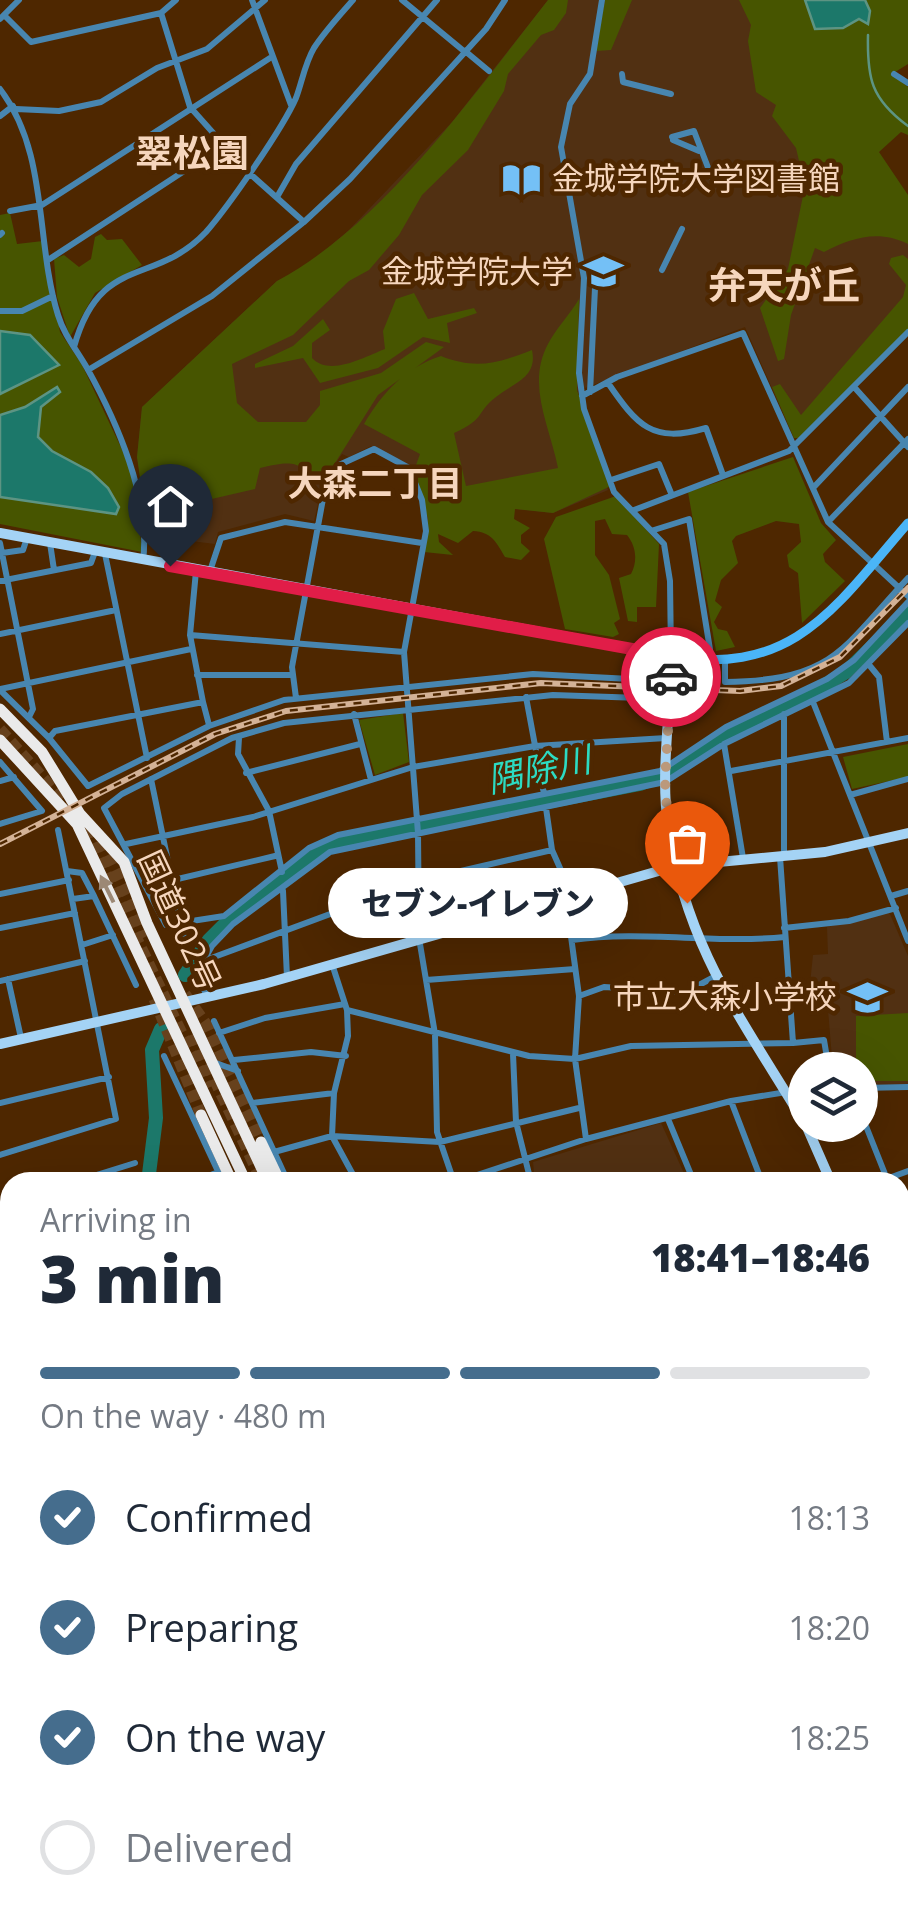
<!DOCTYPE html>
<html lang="en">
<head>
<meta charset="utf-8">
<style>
	:root { --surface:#fff; --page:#f6f6f7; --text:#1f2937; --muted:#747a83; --line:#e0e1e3; --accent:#456d8d }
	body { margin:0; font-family:"Open Sans","Noto Sans JP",sans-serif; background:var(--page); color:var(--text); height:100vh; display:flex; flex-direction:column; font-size:38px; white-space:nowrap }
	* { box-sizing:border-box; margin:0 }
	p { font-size:32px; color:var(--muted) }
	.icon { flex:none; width:55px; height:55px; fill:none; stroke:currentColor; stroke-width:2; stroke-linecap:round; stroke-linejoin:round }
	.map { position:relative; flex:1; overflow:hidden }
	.side { position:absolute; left:0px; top:1172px; width:910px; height:752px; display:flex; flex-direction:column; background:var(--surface); border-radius:30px 30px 0 0; box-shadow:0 10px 40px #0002 }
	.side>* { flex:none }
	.fabs { position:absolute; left:788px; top:1052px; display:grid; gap:20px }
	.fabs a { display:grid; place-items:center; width:90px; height:90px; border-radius:50%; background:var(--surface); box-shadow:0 10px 40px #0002; font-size:50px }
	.pin { position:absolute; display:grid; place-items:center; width:85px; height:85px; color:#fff; margin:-102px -42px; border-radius:50% 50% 50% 0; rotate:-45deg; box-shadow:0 0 10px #0007 }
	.pin .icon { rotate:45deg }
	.courier { position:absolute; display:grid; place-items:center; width:100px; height:100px; margin:-50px; border:8px solid #e11d48; border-radius:50%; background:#fff; color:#222; box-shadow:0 2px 12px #0007 }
	.bubble { position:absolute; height:70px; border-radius:35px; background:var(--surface); box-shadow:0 10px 40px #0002; font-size:32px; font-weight:800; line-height:70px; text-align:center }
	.summary em { font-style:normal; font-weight:800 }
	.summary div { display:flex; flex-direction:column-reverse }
	.summary { display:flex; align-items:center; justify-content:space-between; height:170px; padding:0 40px }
	h1 { font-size:65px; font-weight:800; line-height:75px }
	.bar { display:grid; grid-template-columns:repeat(4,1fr); gap:15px 10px; align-content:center; height:120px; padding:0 40px }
	.bar i { height:12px; border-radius:8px; background:var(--line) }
	.bar .selected { background:var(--accent) }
	.bar p { grid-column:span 4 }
	ol { padding:0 40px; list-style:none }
	li { display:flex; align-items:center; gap:30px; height:110px }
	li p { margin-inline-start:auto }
	li .icon { padding:10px; border-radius:50%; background:var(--accent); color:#fff; stroke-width:4 }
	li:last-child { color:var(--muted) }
	li i { width:55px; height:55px; border:5px solid var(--line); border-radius:50% }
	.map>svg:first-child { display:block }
</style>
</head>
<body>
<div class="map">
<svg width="908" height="1924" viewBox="0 0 908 1924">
	<rect width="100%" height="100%" fill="#4e2700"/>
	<path fill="#513012" d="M548,0H785L908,216V329L794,438L745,327L577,391L608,490L553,513L516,509L428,533L426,505L412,466L371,446L349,457L342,454L323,482L314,521L285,514L218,532L215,544L150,536L137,457L142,407L277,281L303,269L349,230L452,122Z
		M889,912L908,956V1084L860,1085V1070H833L826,985L810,984L813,955L828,954L827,927Z
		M661,1123L688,1182H535L533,1162Z"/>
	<path fill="#475500" d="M548,0H568L566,13L554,30L541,35L508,74L504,91L468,150L422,195L399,235L369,270L349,281L293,335L232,364L237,403L258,422H306L320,405V391L381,373L426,342L444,347L378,395L323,482C296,462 295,460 260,468L255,489L177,507L173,513L177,522L148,534L137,457L142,407L277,281C382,225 474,94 548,0Z
		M605,0H632L611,50L596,51Z
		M739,0H908V64L892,74L908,87V135L901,132L879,152L908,195V244C878,229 851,238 824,252L815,248L791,315L784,359L778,361L760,308L788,269L805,186L829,189L830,175L800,165L796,148L772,116L776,105L756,92L748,41L751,25Z
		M10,213L17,244L43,241L60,332L82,365L134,475L142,552L0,524V215Z
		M101,234L107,240L122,239L142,265L95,293L70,337L57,297L54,259L64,255L79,267L91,259L95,237Z
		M903,255L908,259V329L800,438H794L772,387L780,384L801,415L903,297L906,285L889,264L891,258Z
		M414,293L428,319L474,308L477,313L447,323L450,343L423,337L378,368L320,383L303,358L255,368V364L293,346L323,319L330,330L312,343V358C330,377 364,357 385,349L383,331L396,299Z
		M579,299L577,390L611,486L553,513L515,509L514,519L530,528L521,535V543L530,551L521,560L505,557C496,542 492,532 473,531L458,543L438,534L439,542L453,555L424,552L428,518L412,476L420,454L364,424C382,393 406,367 441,356C476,370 498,363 532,350C538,378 513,383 496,397C476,412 486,419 454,433L466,486L558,468C550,426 526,385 548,344C555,330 570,314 579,299Z
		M793,457L821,523L836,540L823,554L825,562L845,581L802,623L798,573L789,567L787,555L801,542L799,524L776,521L736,536L732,541L738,563L721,580L715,601L722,607L714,622L718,629L727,631L735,647L716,651L688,492Z
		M616,496L659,544L656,607H637V622L628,621L619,578L631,574C638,561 636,546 627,535L612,534L605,519L595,521V555L609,575L620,619L614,623L619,634L613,637L565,629L544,539L556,517Z
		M403,713L409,762L375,775L359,720Z
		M908,744V777L852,789L843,757Z
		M908,1013V1081H869V1076L860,1075L856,1070V1016Z
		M908,1389V1581L900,1561V1392Z"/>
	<path fill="#1c786a" stroke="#5d9483" stroke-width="2.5" d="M805,0H865L870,11L868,24L859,19L843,28L815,29Z
		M0,331L30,335L59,365L0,394Z
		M57,387L60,392L41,407L38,437L52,451L91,472L108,488L119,507L116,514L0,497V415L25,407Z"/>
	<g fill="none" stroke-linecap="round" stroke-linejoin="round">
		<path stroke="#5d9483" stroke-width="2.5" d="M868,35C867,78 871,99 908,126
			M0,1656L10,1653"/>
		<path stroke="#1c786a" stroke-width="14" d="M185,975L209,940L233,916L331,844L640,784L669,773L732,732L801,700L846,672L908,612
			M148,1182L156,1118L152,1050L161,1029
			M900,1699L908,1696"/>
		<path stroke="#67411c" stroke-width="11" stroke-dasharray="11 5.5" stroke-linecap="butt" d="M0,729L72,810
			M85,829L208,1088
			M101,840L147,936
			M185,994L207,1025L261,1142
			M154,999L201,1115
			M193,1034L262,1182"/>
		<path stroke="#4886b0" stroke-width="6" d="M252,0L291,105
			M402,0L465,52
			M602,0L590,74L570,104L561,147L584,278L579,373L584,409L614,492L664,544L670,581L671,656
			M161,13L190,107L248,172L304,222
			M4,15L31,42L161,13L176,0
			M0,19L19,0
			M465,51L489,71
			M622,74L623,82L671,94
			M894,74L908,83
			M0,89C49,153 35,241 58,315C64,335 76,349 87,368C117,422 151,499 143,561
			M16,109L59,111L101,102L157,68L207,49L265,0
			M0,116L13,106
			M672,137L694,131L712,178
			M673,140L699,151
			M277,197L296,164L437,0
			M10,211L42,205L270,58
			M0,235L2,233
			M48,260L224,145
			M662,270L682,229
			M0,311H22L53,296
			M74,347C100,253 154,287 206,232C228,207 283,128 296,98C302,82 305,63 314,48C325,31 340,15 353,0
			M88,370L212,296L304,222L350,179L486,29L505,0
			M608,383C637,425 652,444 706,428L723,475
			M855,388L908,447
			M590,392L595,288
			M582,396L617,377L743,333L828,522L908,596
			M611,480L659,464L671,493
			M813,488L908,387
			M634,510L789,451L908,332
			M828,522L908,439
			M654,530L689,519L712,662
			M0,543L33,709L29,717
			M50,543L54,570
			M2,553L23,550L27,538
			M105,554L147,758
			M210,571L221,538L285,522L422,543
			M0,581L91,563L95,552
			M0,634L116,610
			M190,635L404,652
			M725,662V682C834,680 840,651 908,578
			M870,666L879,677L887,742
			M197,675H293
			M0,689L191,649
			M0,690L49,738L88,786L209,726L284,700L533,674L670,681
			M526,697L544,794
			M296,698L292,667L325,488L339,465L374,449L409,468L422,500L426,531L404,652L418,833L419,938L435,1034L437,1132L454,1182
			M670,699L553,695L284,723L232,738L122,794L104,808L166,925L224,916L309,848L338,835L660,771L726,727L827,679L854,660L908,602
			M203,702L209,725
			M813,702L908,941
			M354,714L371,780
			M49,738L55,731L203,702L190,635L196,571
			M239,738L238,754L269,811L282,872
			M724,744L743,858
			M0,762L42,811L0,824
			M731,771L908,738
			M246,773L360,744
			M151,779L187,953
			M0,781L14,777
			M850,795L908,779
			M546,808L552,850L572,895L568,914L579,996L575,1059L586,1139
			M126,844L253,817L413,767L535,746L666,738
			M784,856V714
			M67,871L82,873L94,896
			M148,886L275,856
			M283,891L287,977
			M0,894L69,880
			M891,896L908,891
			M73,899L94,896L136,985
			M0,928L75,913
			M784,928L849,921L896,908
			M572,940C642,930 713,944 785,937
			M82,945L113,935
			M206,960L422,880L552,850
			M332,964L347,1010L348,1036L334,1093L332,1136L357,1182
			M8,979L21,1038
			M426,980L575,969
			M0,981L85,961
			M579,996L604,987L686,992L714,977
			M208,998L196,974L212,946L233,924L330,852L665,782L724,744L849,683L908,623
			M347,1010L529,1056L575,1059L631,1046L793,1043L780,857
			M214,1021L288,1182
			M219,1033L265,1018L345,1004
			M793,1043L824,1040L829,1070
			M513,1054L516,1122L531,1182
			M164,1056L223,1182
			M234,1060L311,1052L346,1056
			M213,1062L238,1071
			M860,1088L908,1087
			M731,1101L762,1182
			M0,1103L109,1077
			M252,1103L334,1093
			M860,1111L887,1179
			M668,1119L694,1182
			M274,1152L332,1136L440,1142L579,1108
			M0,1155L116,1119L58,830
			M74,1182L135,1163
			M194,1182L218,1172
			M456,1182L586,1139L731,1101L805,1089
			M878,1182L908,1171
			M0,1206L10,1203
			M0,1247L10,1279
			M0,1308L10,1305
			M3,1357L10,1379
			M900,1386L908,1383
			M0,1411L10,1408
			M0,1465L10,1462
			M0,1522L10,1518
			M900,1577L908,1595
			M0,1651L10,1648
			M0,1706L10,1703
			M0,1715L10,1742
			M0,1756L10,1753
			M900,1759L908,1757
			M900,1773L908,1770
			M900,1784L908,1811
			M0,1807L10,1804
			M900,1848L908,1845
			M0,1857L10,1854
			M0,1879L10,1870
			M900,1900L908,1897
			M501,1915L505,1924
			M572,1915L576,1924
			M621,1915L625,1924
			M773,1915L777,1924
			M364,1924L385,1915
			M394,1924L417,1915
			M671,1924L697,1915
			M826,1924L853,1915"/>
		<path stroke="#4ab5f8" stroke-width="9" d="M671,656C794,677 836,606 908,523
			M900,1250L908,1247
			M900,1261L908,1258
			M0,1595L10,1592
			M0,1607L10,1603"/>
		<path stroke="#a4d3f5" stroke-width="10" d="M0,533L671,656C671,713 660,770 668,826C687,950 743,1020 805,1124
			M0,1044L264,984L676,866L825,852L908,833
			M806,1125L831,1182
			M900,1314L908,1324"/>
		<path stroke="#eaeaea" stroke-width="11" d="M0,709L42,752L80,814L124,862L147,923L268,1182
			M0,740L77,824L246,1182
			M201,1115L232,1182
			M261,1142L280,1182
			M590,1915L594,1924
			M607,1915L611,1924"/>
		<defs>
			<path id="rail" d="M0,844L215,734L286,711L541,683L740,691L781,686L840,657L908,588"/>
		</defs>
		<use href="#rail" stroke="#d4b296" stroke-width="6"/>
		<use href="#rail" stroke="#4e2700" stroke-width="2.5" stroke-dasharray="8" stroke-linecap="butt"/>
	</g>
	<defs><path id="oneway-solid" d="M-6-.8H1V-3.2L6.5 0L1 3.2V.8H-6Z" transform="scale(2.5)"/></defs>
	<use fill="#9c8875" href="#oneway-solid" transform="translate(107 889) rotate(-116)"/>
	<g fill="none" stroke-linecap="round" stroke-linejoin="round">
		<path stroke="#bb997b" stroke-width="10" stroke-dasharray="0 18" d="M671,677L665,782L668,824L687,903"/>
		<path stroke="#e11d48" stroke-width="12" d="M170,566L671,656V677"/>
	</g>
	<defs>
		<symbol id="library-bare" viewBox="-9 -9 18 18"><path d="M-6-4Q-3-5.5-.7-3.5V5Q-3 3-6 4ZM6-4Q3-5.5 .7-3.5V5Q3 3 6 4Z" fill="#74c0f6" stroke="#4e2700" stroke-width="2.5" paint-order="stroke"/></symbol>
		<symbol id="university-bare" viewBox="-9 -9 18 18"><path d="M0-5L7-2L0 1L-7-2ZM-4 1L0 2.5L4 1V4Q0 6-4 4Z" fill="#74c0f6" stroke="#4e2700" stroke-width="2.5" paint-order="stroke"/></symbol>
		<symbol id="school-bare" viewBox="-9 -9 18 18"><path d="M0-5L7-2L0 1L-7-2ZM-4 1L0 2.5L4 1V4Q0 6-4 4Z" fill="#74c0f6" stroke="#4e2700" stroke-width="2.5" paint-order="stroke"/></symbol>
	</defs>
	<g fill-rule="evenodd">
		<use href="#library-bare" x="494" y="152" width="55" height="55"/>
		<use href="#university-bare" x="576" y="244" width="55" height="55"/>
		<use href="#school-bare" x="840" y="970" width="55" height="55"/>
	</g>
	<g text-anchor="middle" stroke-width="9" stroke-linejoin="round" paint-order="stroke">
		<g font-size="32" fill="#f6d6bd" stroke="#4e2700" text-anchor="end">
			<text x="552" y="190" text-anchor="start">金城学院大学図書館</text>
			<text x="573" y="283">金城学院大学</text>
			<text x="837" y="1008">市立大森小学校</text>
		</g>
		<g font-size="32" fill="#f6d6bd" stroke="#4e2700">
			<text transform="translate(179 921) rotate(65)" y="11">国道302号</text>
		</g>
		<g font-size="35" font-weight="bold" fill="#f6d6bd" stroke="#4e2700">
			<text x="375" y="496">大森二丁目</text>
		</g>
		<g font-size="35" font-style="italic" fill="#2cdbc2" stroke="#4e2700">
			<text transform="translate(539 770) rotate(-12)" y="12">隅除川</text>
		</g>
		<g font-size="38" font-weight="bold" fill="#f6d6bd" stroke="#4e2700">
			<text x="192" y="167">翠松園</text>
			<text x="784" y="299">弁天が丘</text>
		</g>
	</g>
</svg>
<div class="fabs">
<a><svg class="icon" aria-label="layers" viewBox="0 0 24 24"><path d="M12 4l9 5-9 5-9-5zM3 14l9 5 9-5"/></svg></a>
</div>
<div class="pin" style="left:687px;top:903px;background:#ea580c"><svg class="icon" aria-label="bag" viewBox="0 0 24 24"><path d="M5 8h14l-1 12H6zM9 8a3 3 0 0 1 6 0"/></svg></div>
<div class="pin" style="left:170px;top:566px;background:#1f2937"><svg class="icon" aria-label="home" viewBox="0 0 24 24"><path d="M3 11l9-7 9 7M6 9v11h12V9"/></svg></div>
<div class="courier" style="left:671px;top:677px"><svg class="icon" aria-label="car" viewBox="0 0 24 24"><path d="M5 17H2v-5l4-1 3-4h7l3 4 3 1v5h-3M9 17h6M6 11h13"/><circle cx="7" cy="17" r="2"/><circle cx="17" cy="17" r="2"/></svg></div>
<div class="bubble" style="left:328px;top:868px;width:300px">セブン-イレブン</div>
<section class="side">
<div class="summary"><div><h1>3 min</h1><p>Arriving in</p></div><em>18:41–18:46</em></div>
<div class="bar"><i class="selected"></i><i class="selected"></i><i class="selected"></i><i></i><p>On the way · 480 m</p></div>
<ol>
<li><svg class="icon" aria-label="check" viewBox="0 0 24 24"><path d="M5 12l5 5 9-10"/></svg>Confirmed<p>18:13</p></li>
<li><svg class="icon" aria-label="check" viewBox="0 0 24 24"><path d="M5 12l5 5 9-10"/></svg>Preparing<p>18:20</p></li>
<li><svg class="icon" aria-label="check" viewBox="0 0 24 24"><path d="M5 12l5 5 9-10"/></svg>On the way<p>18:25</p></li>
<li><i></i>Delivered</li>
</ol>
</section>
</div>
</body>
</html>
